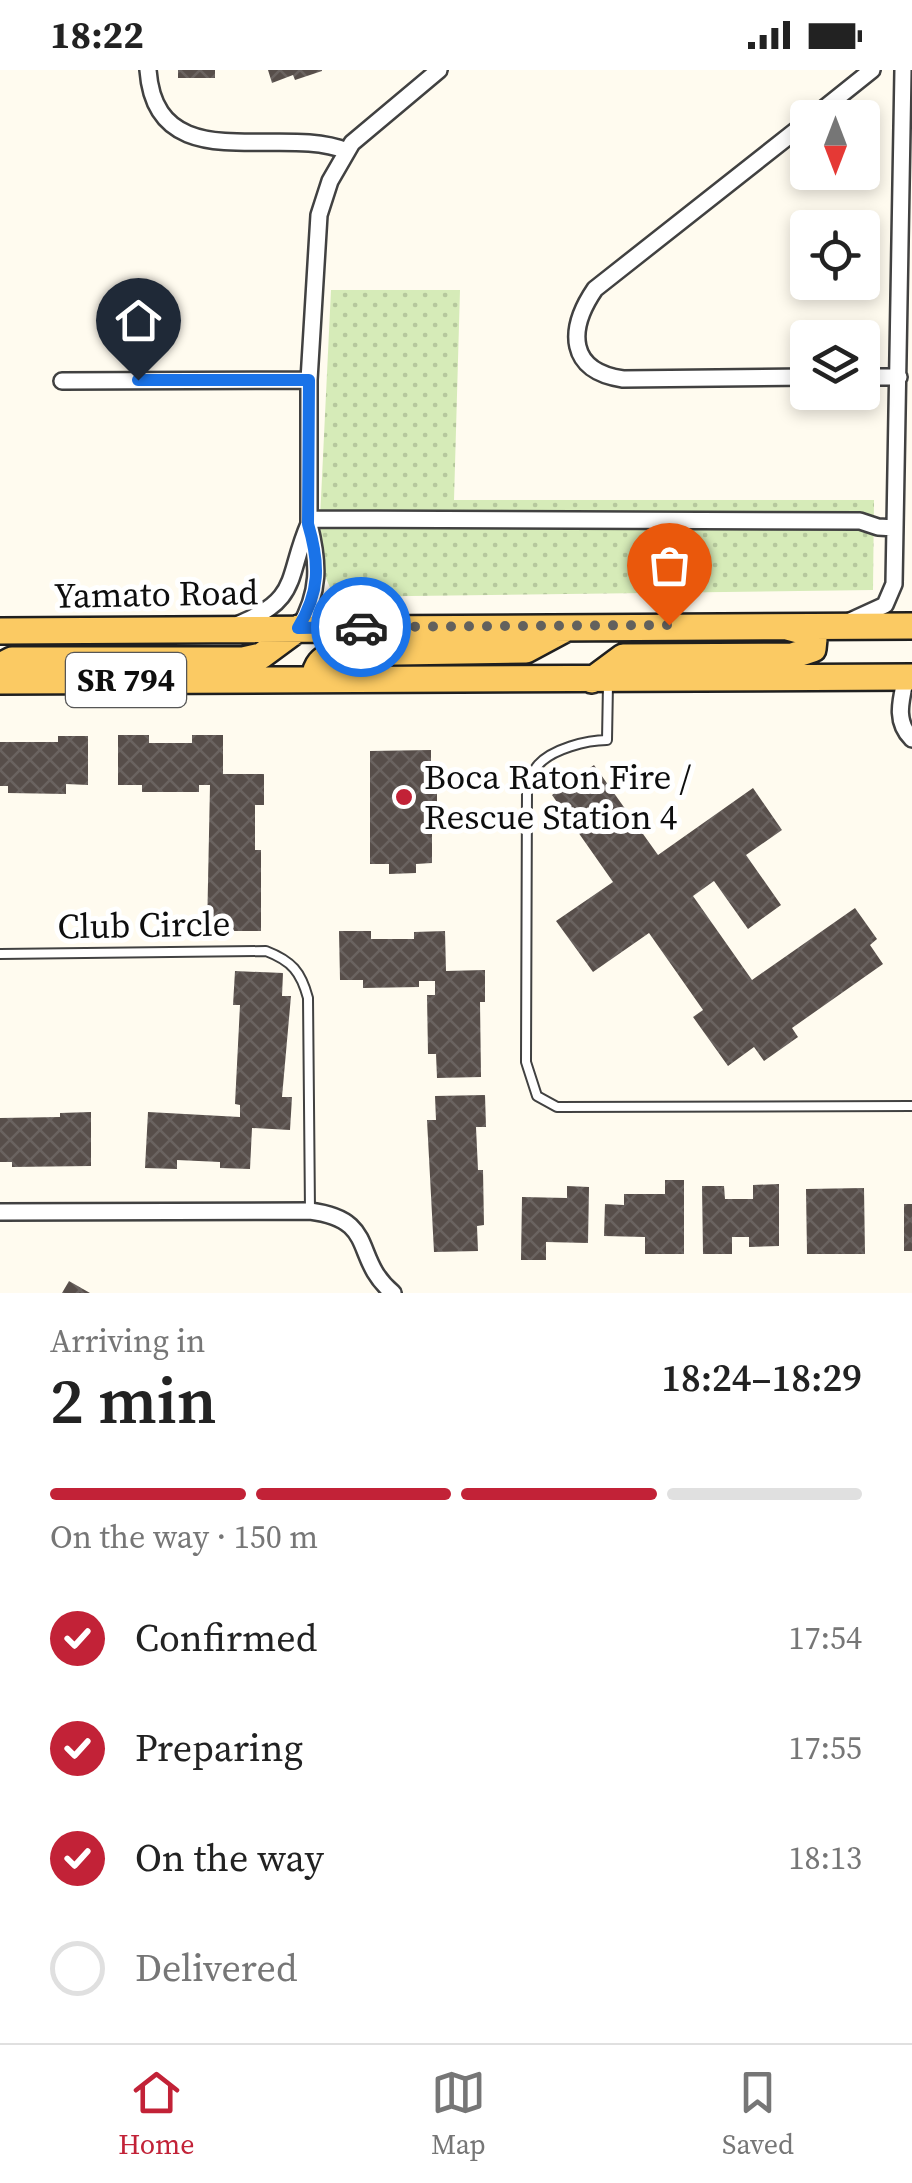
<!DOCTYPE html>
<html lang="en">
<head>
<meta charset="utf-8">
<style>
	:root { --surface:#fff; --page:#f2f2f2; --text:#222; --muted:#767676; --line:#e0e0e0; --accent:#c22237 }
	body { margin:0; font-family:"Source Serif 4",serif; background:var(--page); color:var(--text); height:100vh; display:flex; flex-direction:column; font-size:38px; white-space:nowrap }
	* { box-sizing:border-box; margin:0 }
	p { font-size:32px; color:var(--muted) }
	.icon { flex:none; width:55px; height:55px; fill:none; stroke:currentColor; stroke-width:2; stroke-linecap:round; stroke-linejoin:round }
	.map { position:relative; height:1223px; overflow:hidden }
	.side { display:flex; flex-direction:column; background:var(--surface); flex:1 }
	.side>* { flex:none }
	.needle { width:65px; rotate:180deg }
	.buttons { position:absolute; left:790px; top:30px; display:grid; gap:20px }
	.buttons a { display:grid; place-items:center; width:90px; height:90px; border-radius:10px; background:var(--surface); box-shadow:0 5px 15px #0003; font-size:50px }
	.pin { position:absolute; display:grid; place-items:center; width:85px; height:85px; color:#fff; margin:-102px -42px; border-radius:50% 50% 50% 0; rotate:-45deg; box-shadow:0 0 10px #0007 }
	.pin .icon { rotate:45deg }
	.courier { position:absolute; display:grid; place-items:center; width:100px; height:100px; margin:-50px; border:8px solid #1a73e8; border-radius:50%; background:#fff; color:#222; box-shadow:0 2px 12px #0007 }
	.summary em { font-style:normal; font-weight:600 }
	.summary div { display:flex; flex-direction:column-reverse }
	.summary { display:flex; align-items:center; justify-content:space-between; height:170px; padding:0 50px }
	h1 { font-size:65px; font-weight:600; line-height:75px }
	.bar { display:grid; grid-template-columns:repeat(4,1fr); gap:15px 10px; align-content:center; height:120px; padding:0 50px }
	.bar i { height:12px; border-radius:8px; background:var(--line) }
	.bar .active { background:var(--accent) }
	.bar p { grid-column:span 4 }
	ol { padding:0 50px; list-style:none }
	li { display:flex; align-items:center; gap:30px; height:110px }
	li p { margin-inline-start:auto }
	li .icon { padding:10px; border-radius:50%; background:var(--accent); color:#fff; stroke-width:4 }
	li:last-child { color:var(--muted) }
	li i { width:55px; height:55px; border:5px solid var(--line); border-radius:50% }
	.status { display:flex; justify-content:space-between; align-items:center; height:70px; padding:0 50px; background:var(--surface); direction:ltr }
	.status svg { height:28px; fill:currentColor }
	.menu { display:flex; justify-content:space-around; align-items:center; height:140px; border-top:2px solid var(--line); background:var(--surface); font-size:28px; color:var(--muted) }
	.menu a { display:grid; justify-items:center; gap:5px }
	.menu .active { color:var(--accent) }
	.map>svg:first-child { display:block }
</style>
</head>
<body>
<div class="status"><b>18:22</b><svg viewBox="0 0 49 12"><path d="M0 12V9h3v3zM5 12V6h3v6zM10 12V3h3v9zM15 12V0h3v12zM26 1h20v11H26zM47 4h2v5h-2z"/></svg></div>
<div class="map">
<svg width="912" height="1223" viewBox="0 0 912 1223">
	<defs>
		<pattern id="grass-dots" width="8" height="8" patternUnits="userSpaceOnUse" patternTransform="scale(2.5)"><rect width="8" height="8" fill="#d6ebb8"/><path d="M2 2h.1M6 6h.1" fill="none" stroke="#b6c89d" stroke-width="1.8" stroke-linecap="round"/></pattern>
		<pattern id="building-cross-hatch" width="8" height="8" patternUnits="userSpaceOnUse" patternTransform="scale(2.5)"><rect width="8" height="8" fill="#574e4a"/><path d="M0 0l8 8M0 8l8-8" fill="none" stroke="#6a6360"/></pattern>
	</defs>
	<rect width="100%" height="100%" fill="#fffbef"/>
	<path fill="url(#grass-dots)" d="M331,220H460L454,430H874L873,520L334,527L323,501L320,449Z"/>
	<path fill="url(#building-cross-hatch)" d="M178,0H215V8H178Z
		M268,0H322V1L295,10L293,5L272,13Z
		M118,665H149V673H192V665H223V704H264V735H255V780H261V861H207L210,715H199V722H142V715H118Z
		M58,666H88V715L66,714V724L8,723V716H0V672H58Z
		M431,680V711H437V742H432V793L416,794V803L389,804V794H370V681Z
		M594,695L658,785L753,718L782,760L746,785L781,835L748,859L714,811L693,826L752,910L855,838L877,869L870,875L883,894L792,958L798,967L764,991L754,977L728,996L693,947L703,940L649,863L593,902L556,851L613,812L552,725Z
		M339,861H371V869H414V862L445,861L446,901L485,900V932H480L481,1007L437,1008L436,984H428L427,925H435V911H419V917L363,918V910H340Z
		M235,901L283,903L282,926H291L282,1027H292L290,1060L252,1058L250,1099L220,1098V1092L177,1090V1099L145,1098L148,1042L240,1047V1035L235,1034L240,935H233Z
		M485,1025L486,1057H476L478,1100H483L484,1155L477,1156L478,1181L434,1182L427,1050H436L435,1026Z
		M91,1042V1096L12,1097V1092H0V1048L60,1047V1043Z
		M665,1110H684V1184H645V1167L604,1166L605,1134L624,1135V1124H665Z
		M779,1114V1176L749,1177V1167H732V1184H703L702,1116H724L725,1129H753V1115Z
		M567,1116L589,1117L588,1173L546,1172V1190H521L522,1127L567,1128Z
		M864,1118L865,1184H807L806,1119Z
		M904,1134H912V1181H904Z
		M69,1211L90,1223H62Z"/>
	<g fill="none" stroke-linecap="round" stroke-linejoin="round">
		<defs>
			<path id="service" d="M608,614L607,670C587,670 552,679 538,695C533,700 530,712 527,718L526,992L537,1026L557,1037L912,1036
				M0,884L266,881C292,891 301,902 308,928L310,1141"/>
			<path id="minor" d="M148,0C156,111 280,53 347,81
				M812,48L872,0
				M808,51L595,219C567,260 568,301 623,309L808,307
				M862,307H899
				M62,311L309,310
				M309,449L860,451L878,457L895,458
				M850,551L885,535L894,514L903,0
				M239,554C301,529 286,507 309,454
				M299,558C320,522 319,494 309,454V310L319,145L330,111L352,73L439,0
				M906,607C901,630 894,651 912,669
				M0,1142L310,1141C379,1150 351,1188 393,1223"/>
			<path id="primary" d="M0,561L912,556
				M0,596L12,590H243L261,586L299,558
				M314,609C316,594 321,590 334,583L526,580L567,558
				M592,610L623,587L792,586L813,579L814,569L809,563L787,557
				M0,611L912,607"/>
		</defs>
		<use href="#service" stroke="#414141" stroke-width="12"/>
		<use href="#minor" stroke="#414141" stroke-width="20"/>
		<use href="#primary" stroke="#1f1f1f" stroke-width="30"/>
		<use href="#service" stroke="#fff" stroke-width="8"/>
		<use href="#minor" stroke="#fff" stroke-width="15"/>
		<use href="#primary" stroke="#fbca63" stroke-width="25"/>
	</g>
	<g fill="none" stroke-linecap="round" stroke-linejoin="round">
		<path stroke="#62615d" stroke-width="10" stroke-dasharray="0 18" d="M361,557L669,555"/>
		<path stroke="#1a73e8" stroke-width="12" d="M138,310H309L308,454C320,494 320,522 298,558L361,557"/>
	</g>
	<circle fill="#c22237" stroke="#fff" stroke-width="4" cx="404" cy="727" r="10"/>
	<g text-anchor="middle" stroke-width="10" stroke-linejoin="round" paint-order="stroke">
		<rect fill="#fff" stroke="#565656" stroke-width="2.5" x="66" y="583" width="120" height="54" rx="8"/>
		<g font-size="32" font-weight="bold" fill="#0e0e0e">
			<text x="126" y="621">SR 794</text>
		</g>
		<g font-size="35" fill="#0e0e0e" stroke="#fff">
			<text transform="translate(156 524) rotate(-1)" y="12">Yamato Road</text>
			<text transform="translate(144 855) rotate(-1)" y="12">Club Circle</text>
		</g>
		<g font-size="35" fill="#0e0e0e" stroke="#fff" text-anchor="start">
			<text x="424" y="719">Boca Raton Fire /<tspan x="424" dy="40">Rescue Station 4</tspan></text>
		</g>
	</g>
</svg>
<div class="buttons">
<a><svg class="needle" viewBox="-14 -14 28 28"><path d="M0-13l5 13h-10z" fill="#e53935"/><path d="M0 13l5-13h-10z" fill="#767676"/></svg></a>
<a><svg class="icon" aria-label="locate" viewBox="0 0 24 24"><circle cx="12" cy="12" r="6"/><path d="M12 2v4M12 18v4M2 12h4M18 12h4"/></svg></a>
<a><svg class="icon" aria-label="layers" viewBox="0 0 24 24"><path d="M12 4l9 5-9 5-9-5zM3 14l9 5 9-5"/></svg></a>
</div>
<div class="pin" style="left:669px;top:555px;background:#ea580c"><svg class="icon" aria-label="bag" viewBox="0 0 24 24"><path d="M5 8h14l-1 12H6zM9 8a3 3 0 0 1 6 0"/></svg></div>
<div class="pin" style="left:138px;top:310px;background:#1f2937"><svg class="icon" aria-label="home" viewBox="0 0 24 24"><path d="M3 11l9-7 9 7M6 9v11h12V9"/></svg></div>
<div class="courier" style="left:361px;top:557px"><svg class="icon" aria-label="car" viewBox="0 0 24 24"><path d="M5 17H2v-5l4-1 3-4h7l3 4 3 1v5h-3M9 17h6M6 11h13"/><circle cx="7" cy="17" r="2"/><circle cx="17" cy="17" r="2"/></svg></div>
</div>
<section class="side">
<div class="summary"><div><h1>2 min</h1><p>Arriving in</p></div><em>18:24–18:29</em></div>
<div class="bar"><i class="active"></i><i class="active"></i><i class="active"></i><i></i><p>On the way · 150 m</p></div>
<ol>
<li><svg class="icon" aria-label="check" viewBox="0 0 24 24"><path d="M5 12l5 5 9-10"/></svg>Confirmed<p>17:54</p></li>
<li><svg class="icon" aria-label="check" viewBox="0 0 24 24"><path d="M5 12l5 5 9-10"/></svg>Preparing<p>17:55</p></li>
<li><svg class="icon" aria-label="check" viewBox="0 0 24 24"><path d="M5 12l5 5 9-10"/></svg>On the way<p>18:13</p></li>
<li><i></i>Delivered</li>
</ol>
</section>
<nav class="menu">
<a class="active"><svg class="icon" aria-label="home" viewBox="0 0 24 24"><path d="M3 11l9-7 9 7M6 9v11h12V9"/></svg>Home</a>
<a><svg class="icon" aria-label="map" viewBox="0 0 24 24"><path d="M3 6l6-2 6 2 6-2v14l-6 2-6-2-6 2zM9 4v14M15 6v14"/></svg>Map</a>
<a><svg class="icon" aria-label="saved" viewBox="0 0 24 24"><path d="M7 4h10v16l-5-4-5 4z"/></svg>Saved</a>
</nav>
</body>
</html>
